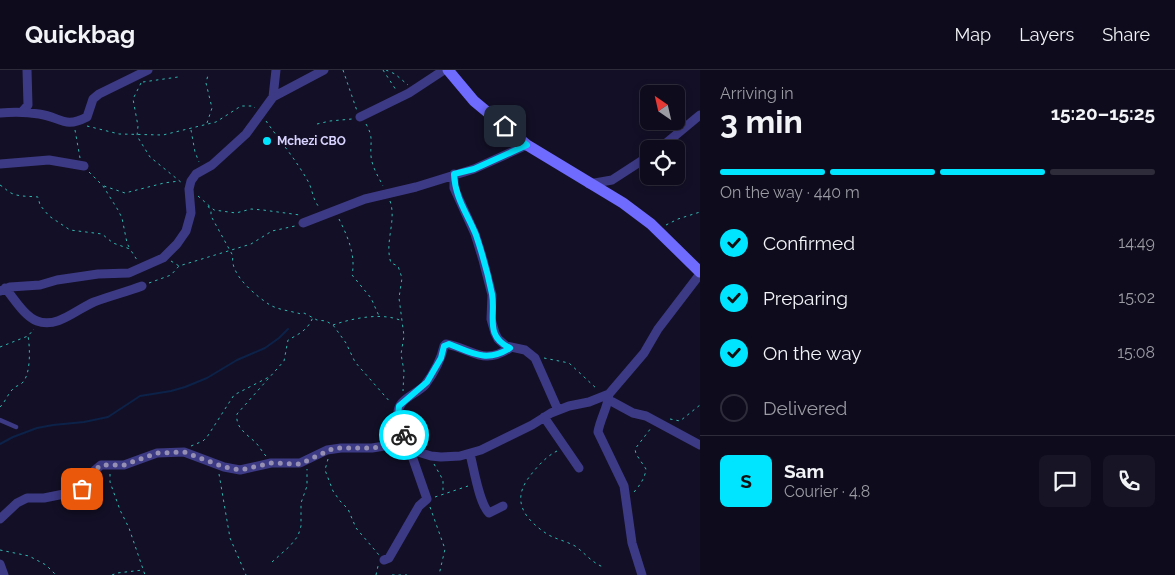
<!DOCTYPE html>
<html lang="en">
<head>
<meta charset="utf-8">
<style>
	:root { --surface:#0e0b1c; --page:#171425; --text:#f1f3f6; --muted:#9b9ba3; --line:#2e2b3b; --accent:#00e5ff }
	body { margin:0; font-family:Raleway,sans-serif; background:var(--page); color:var(--text); height:100vh; display:flex; flex-direction:column; font-size:19px; white-space:nowrap }
	* { box-sizing:border-box; margin:0 }
	p { font-size:16px; color:var(--muted) }
	.icon { flex:none; width:28px; height:28px; fill:none; stroke:currentColor; stroke-width:2; stroke-linecap:round; stroke-linejoin:round }
	.map { position:relative; flex:1; overflow:hidden }
	.side { display:flex; flex-direction:column; background:var(--surface); width:475px }
	.side>* { flex:none }
	.needle { width:32px; rotate:326deg }
	.controls { position:absolute; left:640px; top:15px; display:grid; gap:10px }
	.controls a { display:grid; place-items:center; width:45px; height:45px; border-radius:8px; background:var(--surface); box-shadow:0 2px 8px #0003,0 0 0 1px var(--line); font-size:25px }
	.pin { position:absolute; display:grid; place-items:center; width:42px; height:42px; color:#fff; margin:-21px; border-radius:10px; box-shadow:0 2px 8px #0006 }
	.courier { position:absolute; display:grid; place-items:center; width:50px; height:50px; margin:-25px; border:4px solid #00e5ff; border-radius:50%; background:#fff; color:#222; box-shadow:0 1px 6px #0007 }
	.head em { font-style:normal; font-weight:700 }
	.head div { display:flex; flex-direction:column-reverse }
	.head { display:flex; align-items:center; justify-content:space-between; height:85px; padding:0 20px }
	h1 { font-size:32px; font-weight:700; line-height:38px }
	.bar { display:grid; grid-template-columns:repeat(4,1fr); gap:8px 5px; align-content:center; height:60px; padding:0 20px }
	.bar i { height:6px; border-radius:4px; background:var(--line) }
	.bar .active { background:var(--accent) }
	.bar p { grid-column:span 4 }
	.line { display:flex; align-items:center; gap:12px; padding:0 20px; border-top:1px solid var(--line) }
	.line div { flex:1 }
	.round { display:grid; place-items:center; flex:none; width:52px; height:52px; border-radius:8px; background:var(--page) }
	ol { padding:0 20px; list-style:none }
	li { display:flex; align-items:center; gap:15px; height:55px }
	li p { margin-inline-start:auto }
	li .icon { padding:5px; border-radius:50%; background:var(--accent); color:#111; stroke-width:4 }
	li:last-child { color:var(--muted) }
	li i { width:28px; height:28px; border:2px solid var(--line); border-radius:50% }
	header { display:flex; align-items:center; gap:30px; box-sizing:border-box; height:70px; padding:0 25px; background:var(--surface); border-bottom:1px solid var(--line) }
	header strong { font-size:24px }
	nav { display:flex; gap:28px; margin-inline-start:auto; font-size:18px }
	main { display:flex; flex:1; min-height:0 }
	.map>svg:first-child { display:block }
</style>
</head>
<body>
<header>
<strong>Quickbag</strong>
<nav><a>Map</a><a>Layers</a><a>Share</a></nav>
</header>
<main>
<div class="map">
<svg width="700" height="505" viewBox="0 0 700 505">
	<rect width="100%" height="100%" fill="#130f26"/>
	<g fill="none" stroke-linecap="round" stroke-linejoin="round">
		<path stroke="#0c2248" stroke-width="2" d="M0,374L13,367L37,358L53,355L84,352L108,347L140,326L171,321L185,317L207,308L237,290L265,278L279,268L288,259"/>
		<path stroke="#2fb8b0" stroke-width="1" stroke-dasharray="2.5 4" stroke-linecap="butt" d="M343,0L357,41
			M383,0L396,20
			M386,0L395,4L408,15
			M143,12L178,7
			M141,13L133,29L138,56L137,66L150,87L182,113
			M266,51C280,71 297,91 309,113C313,122 313,131 320,138
			M207,53L212,38L206,13L208,5
			M317,54L330,51L352,49
			M366,54C374,68 370,72 371,86C372,97 378,106 383,116
			M87,56L119,64L163,65L216,52L241,36H253L255,38
			M75,60L80,88
			M191,60L195,82L199,92
			M89,102L103,116L118,140L122,148L127,173L130,179
			M0,115C5,118 7,121 11,123C19,127 29,126 38,127L40,135L49,146L70,160L102,164L113,173L130,179L137,190
			M104,116L125,123L164,113L179,111
			M198,126L214,140L236,143L251,139L263,140L300,145
			M390,131C397,151 384,172 391,193L398,196L402,208L399,228L404,266L401,284L404,301L403,321
			M208,136L211,141V146L233,186C229,204 256,226 270,235C279,240 291,241 301,244L304,243L317,250L326,251L333,255L346,273L355,292L391,333
			M339,149C348,167 356,186 352,205L371,228L379,246
			M666,155L678,149L700,142
			M171,191L179,196
			M149,213L171,205L179,196L251,174L272,161L295,156
			M333,255C353,248 383,242 402,251
			M0,277L28,266L34,259
			M544,288L569,293L597,319
			M0,337C6,331 8,323 14,318C17,315 20,316 23,312C31,303 30,277 28,266
			M670,349L680,351L700,335
			M191,376L203,371L207,367L234,325L269,307
			M557,381C545,387 535,399 527,410C512,433 526,450 547,464C555,469 566,471 575,476C585,483 591,492 603,497
			M266,386C262,382 260,377 256,373C247,364 235,358 237,344L284,291L288,270C299,264 308,260 313,247
			M328,389L325,400L333,421L340,431L348,439L356,458L379,485
			M434,394L443,410V423
			M110,404V412L120,440L129,458L145,505
			M219,404L230,468L246,505
			M634,422C640,415 645,408 646,399L636,384L635,379L651,358
			M435,427L468,416
			M430,437L445,479L439,505
			M0,480L29,486L46,495L56,505
			M272,492L290,476L298,466L301,456V433L307,416V399
			M112,505L117,503L143,500
			M376,505L378,496
			M392,505H407"/>
		<path stroke="#3d3a85" stroke-width="4.5" d="M0,350L16,357"/>
		<path stroke="#3d3a85" stroke-width="9" d="M273,27L276,0
			M22,42L28,35L27,0
			M0,43C13,42 26,42 39,44C61,47 64,59 87,47L93,29L99,24L148,0
			M360,47L409,23L444,0
			M659,79L700,45
			M0,94L49,90L84,96
			M454,104V118L475,164L483,190L492,225L491,249L495,263L498,269L506,276L525,280L535,288L558,340
			M589,114L612,110L649,86
			M303,153L365,129L416,117L474,99L527,75
			M5,218C14,228 24,246 37,251C57,259 77,239 94,232C110,226 126,222 142,216
			M0,221L10,217L40,215L57,210L98,204L129,203L163,188L177,174L186,161L191,143L189,119L191,111L196,104L212,95L246,64L273,27L324,0
			M609,324C608,337 600,349 598,362L624,416L632,473L642,505
			M609,330L633,343L646,346L700,375
			M544,347L579,398
			M470,384C474,399 479,433 489,443L503,436
			M0,449L17,433L27,428H44L79,421L86,415L95,400L101,395H124L157,383L184,382L224,397L240,400L271,393H300L327,380L341,378H372L397,374L408,377L418,382L431,386L441,387L460,386L481,380L532,355L551,343L569,336L589,332L609,324L644,283L658,259L700,204
			M384,490L389,488L419,436L427,429L398,346C396,329 416,325 425,315C434,303 441,290 444,276L446,274C473,279 483,296 510,278
			M0,494L4,505"/>
		<path stroke="#6f6bff" stroke-width="11" d="M448,0L474,31L527,75L623,133L651,154L700,202"/>
	</g>
	<g fill="none" stroke-linecap="round" stroke-linejoin="round">
		<path stroke="#948fb3" stroke-width="5" stroke-dasharray="0 9" d="M82,419L95,400L101,395H124L157,383L184,382L224,397L240,400L271,393L300,394L334,378H372L397,374L408,377L404,365"/>
		<path stroke="#00e5ff" stroke-width="6" d="M404,365L398,346L399,336L427,312L441,288L444,276L449,274C472,283 487,293 510,278C484,266 496,245 492,224C488,204 482,183 476,165C467,143 455,128 454,104L474,99L527,75L505,56"/>
	</g>
	<circle fill="#00e5ff" stroke="#130f26" stroke-width="2" cx="267" cy="71" r="5"/>
	<g text-anchor="middle" stroke-width="4" stroke-linejoin="round" paint-order="stroke">
		<g font-size="12" font-weight="bold" fill="#d9d4ff" stroke="#130f26" text-anchor="start">
			<text x="277" y="75">Mchezi CBO</text>
		</g>
	</g>
</svg>
<div class="controls">
<a><svg class="needle" viewBox="-14 -14 28 28"><path d="M0-13l5 13h-10z" fill="#e53935"/><path d="M0 13l5-13h-10z" fill="#9b9ba3"/></svg></a>
<a><svg class="icon" aria-label="locate" viewBox="0 0 24 24"><circle cx="12" cy="12" r="6"/><path d="M12 2v4M12 18v4M2 12h4M18 12h4"/></svg></a>
</div>
<div class="pin" style="left:82px;top:419px;background:#ea580c"><svg class="icon" aria-label="bag" viewBox="0 0 24 24"><path d="M5 8h14l-1 12H6zM9 8a3 3 0 0 1 6 0"/></svg></div>
<div class="pin" style="left:505px;top:56px;background:#1f2937"><svg class="icon" aria-label="home" viewBox="0 0 24 24"><path d="M3 11l9-7 9 7M6 9v11h12V9"/></svg></div>
<div class="courier" style="left:404px;top:365px"><svg class="icon" aria-label="bike" viewBox="0 0 24 24"><circle cx="6" cy="16" r="4"/><circle cx="18" cy="16" r="4"/><path d="M6 16l4-8h5l3 8M10 8l3 8H6M13 5h3"/></svg></div>
</div>
<section class="side">
<div class="head"><div><h1>3 min</h1><p>Arriving in</p></div><em>15:20–15:25</em></div>
<div class="bar"><i class="active"></i><i class="active"></i><i class="active"></i><i></i><p>On the way · 440 m</p></div>
<ol>
<li><svg class="icon" aria-label="check" viewBox="0 0 24 24"><path d="M5 12l5 5 9-10"/></svg>Confirmed<p>14:49</p></li>
<li><svg class="icon" aria-label="check" viewBox="0 0 24 24"><path d="M5 12l5 5 9-10"/></svg>Preparing<p>15:02</p></li>
<li><svg class="icon" aria-label="check" viewBox="0 0 24 24"><path d="M5 12l5 5 9-10"/></svg>On the way<p>15:08</p></li>
<li><i></i>Delivered</li>
</ol>
<div class="line" style="height:90px"><b class="round" style="background:var(--accent);color:#111">S</b><div><b>Sam</b><p>Courier · 4.8</p></div><a class="round"><svg class="icon" aria-label="chat" viewBox="0 0 24 24"><path d="M4 5h16v11H9l-5 4z"/></svg></a><a class="round"><svg class="icon" aria-label="phone" viewBox="0 0 24 24"><path d="M5 4h4l2 5-3 2q2 4 5 5l2-3 5 2v4C11 20 4 13 5 4z"/></svg></a></div>
</section>
</main>
</body>
</html>
